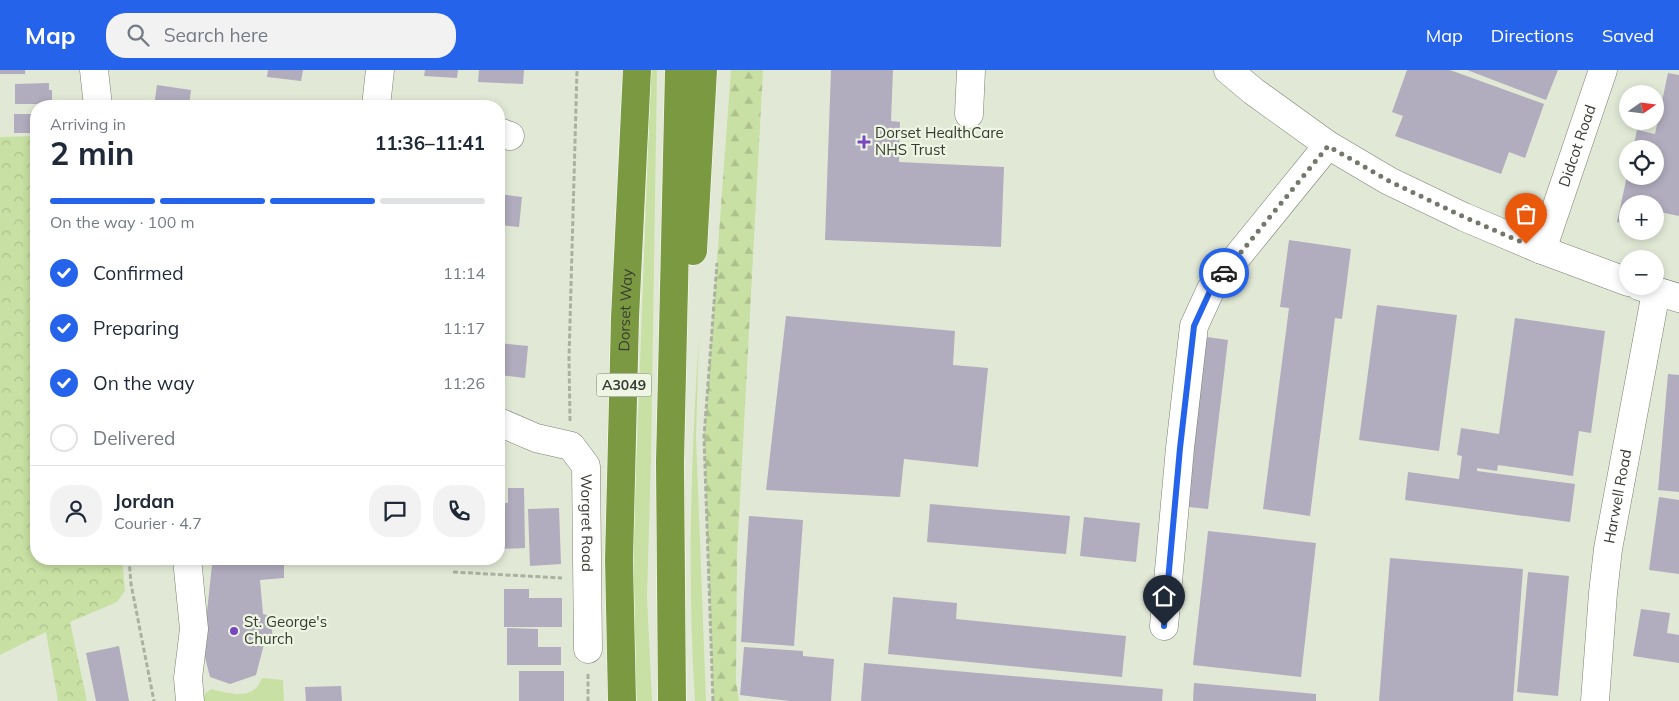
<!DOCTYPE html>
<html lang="en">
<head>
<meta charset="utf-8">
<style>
	:root { --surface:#fff; --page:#f2f2f3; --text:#1f2937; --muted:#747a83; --line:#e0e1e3; --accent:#2563eb }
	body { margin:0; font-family:Mulish,sans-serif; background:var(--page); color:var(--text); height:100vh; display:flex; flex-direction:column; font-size:19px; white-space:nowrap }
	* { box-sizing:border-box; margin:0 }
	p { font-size:16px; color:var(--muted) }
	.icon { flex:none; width:28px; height:28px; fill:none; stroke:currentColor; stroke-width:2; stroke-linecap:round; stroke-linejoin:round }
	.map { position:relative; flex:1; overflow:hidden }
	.panel { position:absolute; left:30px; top:30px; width:475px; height:465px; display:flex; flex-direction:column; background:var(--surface); border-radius:20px; box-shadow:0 2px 8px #0003 }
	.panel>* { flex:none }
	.needle { width:32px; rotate:76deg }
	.controls { position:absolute; left:1619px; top:15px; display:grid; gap:10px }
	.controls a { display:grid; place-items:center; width:45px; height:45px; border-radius:50%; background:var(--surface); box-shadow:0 2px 8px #0003; font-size:25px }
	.pin { position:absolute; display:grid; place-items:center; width:42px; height:42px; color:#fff; margin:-51px -21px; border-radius:50% 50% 50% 0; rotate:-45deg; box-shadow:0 0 5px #0007 }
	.pin .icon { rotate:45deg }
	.courier { position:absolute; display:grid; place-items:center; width:50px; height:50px; margin:-25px; border:4px solid #2563eb; border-radius:50%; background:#fff; color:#222; box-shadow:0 1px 6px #0007 }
	.head em { font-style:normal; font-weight:700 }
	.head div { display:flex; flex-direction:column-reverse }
	.head { display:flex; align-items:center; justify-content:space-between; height:85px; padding:0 20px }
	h1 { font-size:32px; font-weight:700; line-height:38px }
	.bar { display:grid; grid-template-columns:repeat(4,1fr); gap:8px 5px; align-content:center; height:60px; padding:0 20px }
	.bar i { height:6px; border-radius:4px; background:var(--line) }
	.bar .on { background:var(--accent) }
	.bar p { grid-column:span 4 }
	.line { display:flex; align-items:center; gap:12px; padding:0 20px; border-top:1px solid var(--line) }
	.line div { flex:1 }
	.round { display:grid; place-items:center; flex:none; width:52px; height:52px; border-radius:20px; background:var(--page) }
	ol { padding:0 20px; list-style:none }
	li { display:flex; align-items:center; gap:15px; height:55px }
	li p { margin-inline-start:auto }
	li .icon { padding:5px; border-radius:50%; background:var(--accent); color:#fff; stroke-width:4 }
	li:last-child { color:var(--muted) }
	li i { width:28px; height:28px; border:2px solid var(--line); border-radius:50% }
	header { display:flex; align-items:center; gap:30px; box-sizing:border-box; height:70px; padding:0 25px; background:var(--accent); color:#fff }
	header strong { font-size:24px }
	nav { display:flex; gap:28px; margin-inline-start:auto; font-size:18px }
	.search { width:350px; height:45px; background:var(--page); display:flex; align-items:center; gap:12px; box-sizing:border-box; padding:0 18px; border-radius:20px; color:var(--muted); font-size:19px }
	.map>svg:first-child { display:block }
</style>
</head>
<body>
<header>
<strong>Map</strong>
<div class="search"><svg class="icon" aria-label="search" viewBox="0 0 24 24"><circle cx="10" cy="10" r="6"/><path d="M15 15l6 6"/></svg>Search here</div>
<nav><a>Map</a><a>Directions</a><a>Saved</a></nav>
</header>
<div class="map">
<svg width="1679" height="631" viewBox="0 0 1679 631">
	<defs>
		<pattern id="forest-firs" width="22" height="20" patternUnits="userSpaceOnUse" patternTransform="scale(1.25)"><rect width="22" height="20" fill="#c8e0a3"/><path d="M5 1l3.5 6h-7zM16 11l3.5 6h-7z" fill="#adc18d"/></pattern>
		<pattern id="park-crowns" width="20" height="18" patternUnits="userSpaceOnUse" patternTransform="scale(1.25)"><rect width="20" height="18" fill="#c8e0a3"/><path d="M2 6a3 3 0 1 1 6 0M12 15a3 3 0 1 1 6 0" fill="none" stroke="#adc18d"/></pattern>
	</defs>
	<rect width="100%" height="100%" fill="#e1e9d6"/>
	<path fill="#c8e0a3" d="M651,0H657L651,388L647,527L652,631H636L630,559Z
		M699,265L696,366L706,631H695C687,509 691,388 699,265Z
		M262,608L283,610L284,631H196L211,619C232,624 254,631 262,608Z"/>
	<path fill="url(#forest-firs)" d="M731,0H763L737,485L736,611L739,631H713L704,367Z"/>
	<path fill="url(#park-crowns)" d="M36,66V489H122L125,521L117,532L70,552L87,631H58L46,562L0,585V67Z"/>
	<path fill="#b1acbe" d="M0,0H25V4H0Z
		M268,0H303L301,11L267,7Z
		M425,0H458L457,8L424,6Z
		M479,0H524L523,14L478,12Z
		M831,0H893L891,51L900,52L899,92L1004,97L1001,177L825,170Z
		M1407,0H1450L1544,34L1525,88L1509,82L1501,104L1395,66L1403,46L1392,42Z
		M1467,0H1558L1546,30Z
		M1668,3L1679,5V146L1655,141V134H1628V154L1617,152L1627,106H1655V79H1633L1637,60L1655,64Z
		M49,13V20H52V34H15V14Z
		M157,15L191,20L189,36H154Z
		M14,44H36V63H14Z
		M499,124L522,127L519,157L499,155Z
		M1289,170L1351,179L1342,249L1335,248L1310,446L1263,439L1289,238L1280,237Z
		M1377,235L1457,245L1439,381L1359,370Z
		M786,246L955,261L953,295L988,298L978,397L904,389L900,427L766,420Z
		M1515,248L1605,261L1591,363L1579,361L1573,406L1498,395L1497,401L1477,398V401L1575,414L1570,452L1405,430L1408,402L1459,409L1462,386L1457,385L1461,358L1499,364Z
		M1200,266L1228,270L1208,439L1180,436Z
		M499,273L528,276L525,308L499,305Z
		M1668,304L1679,305V422L1658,420Z
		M508,418H524L525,478L499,479V433H508Z
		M1659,427L1679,430V504L1649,500Z
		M930,434L1070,446L1066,484L927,472Z
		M559,438L561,494L530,496L528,439Z
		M749,446L803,450L794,576L741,572Z
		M1084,447L1140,453L1136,492L1080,486Z
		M1208,461L1316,473L1301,607L1193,595Z
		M1390,488L1523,499L1513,631H1379Z
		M201,489H247V491L257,489H284V508L260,510L263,544L271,546L273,573L264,574L256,605L230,614L210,607L203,579L212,495L201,493Z
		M1528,502L1569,506L1558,626L1517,622Z
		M504,519H529V528H562V557H504Z
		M893,527L957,533L956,549L1126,566L1122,607L888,584Z
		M1641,539L1670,543L1667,563L1679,565V593L1633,586Z
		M507,558L538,559V577H561V595H507Z
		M119,576L129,631H96L86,583Z
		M744,577L803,581V586L834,589L831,631H790L740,625Z
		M864,593L1163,619L1162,631H861Z
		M519,601H564V631H519Z
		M1194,613L1316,624V631H1193Z
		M341,616L342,631H306L305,617Z"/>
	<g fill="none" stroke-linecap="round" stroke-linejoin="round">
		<defs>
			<g id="minor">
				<path d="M94,0L98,36"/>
				<path d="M1228,0L1253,21L1328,75L1389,111L1464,147L1542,180L1628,212"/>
				<path d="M376,36L380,0"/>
				<path d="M969,44L971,0"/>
				<path d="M499,62L510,66"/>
				<path id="s1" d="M1542,180L1603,0"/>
				<path d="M1639,216L1679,228"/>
				<path id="s2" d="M499,352L536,368L571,376L586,396L588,579"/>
				<path d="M187,489L194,559L188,608L190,631"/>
				<path d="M1164,556L1180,378L1194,256L1211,219L1328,75"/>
				<path id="s3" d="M1595,631L1603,523L1608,479L1656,222"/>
			</g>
			<g id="highway">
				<path d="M693,181L703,0"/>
				<path id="s4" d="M622,631L619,490L625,248L637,0"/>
				<path d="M672,631L670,392L679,0"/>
			</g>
		</defs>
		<use href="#minor" stroke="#7a8170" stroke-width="29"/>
		<use href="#highway" stroke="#fff" stroke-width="29"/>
		<path stroke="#aab1a1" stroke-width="3" stroke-dasharray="5 2.5" stroke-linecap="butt" d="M570,351L569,288L577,0
			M129,489L131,514L154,631
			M453,502L562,508
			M588,604V631
			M713,631L704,367L717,193"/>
		<use href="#minor" stroke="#fff" stroke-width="28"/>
		<use href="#highway" stroke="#7a9940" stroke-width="28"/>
	</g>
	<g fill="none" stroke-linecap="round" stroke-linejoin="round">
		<path stroke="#73786c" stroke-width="5" stroke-dasharray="0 9" d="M1224,203L1328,76L1389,111L1464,147L1526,174"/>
		<path stroke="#2563eb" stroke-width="6" d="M1164,556L1180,378L1194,256L1211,219L1224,203"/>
	</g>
	<g fill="#7647bf" stroke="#eef6e3" stroke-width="2">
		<path d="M861.5 64.5h5v5h5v5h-5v5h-5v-5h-5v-5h5z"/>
		<circle cx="234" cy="561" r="5"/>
	</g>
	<g text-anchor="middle" stroke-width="4.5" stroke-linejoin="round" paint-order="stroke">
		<rect fill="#eef6e3" stroke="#6f7368" stroke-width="1" x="596.5" y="303.5" width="55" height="23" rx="4"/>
		<g font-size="14" font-weight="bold" fill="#383b33">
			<text x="624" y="320">A3049</text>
		</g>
		<g font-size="15" fill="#383b33" stroke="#eef6e3" text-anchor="start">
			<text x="875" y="68">Dorset HealthCare<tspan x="875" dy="17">NHS Trust</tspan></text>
			<text x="244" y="557">St. George's<tspan x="244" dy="17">Church</tspan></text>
		</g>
		<g font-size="15" fill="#383b33" stroke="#eef6e3">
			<text dy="5" stroke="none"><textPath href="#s1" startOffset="110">Didcot Road</textPath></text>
			<text dy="5" stroke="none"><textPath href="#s4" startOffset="391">Dorset Way</textPath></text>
			<text dy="5" stroke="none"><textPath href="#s3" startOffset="206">Harwell Road</textPath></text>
			<text dy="5" stroke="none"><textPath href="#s2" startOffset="158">Worgret Road</textPath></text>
		</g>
	</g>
</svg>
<div class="controls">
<a><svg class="needle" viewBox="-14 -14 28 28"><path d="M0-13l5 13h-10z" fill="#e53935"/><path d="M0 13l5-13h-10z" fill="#747a83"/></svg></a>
<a><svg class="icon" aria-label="locate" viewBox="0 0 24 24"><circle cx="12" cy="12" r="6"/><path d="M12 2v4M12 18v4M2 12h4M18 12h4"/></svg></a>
<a>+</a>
<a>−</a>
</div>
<div class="pin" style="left:1526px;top:174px;background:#ea580c"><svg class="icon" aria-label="bag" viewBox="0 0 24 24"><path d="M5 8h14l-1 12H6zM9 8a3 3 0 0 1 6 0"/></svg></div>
<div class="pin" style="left:1164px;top:556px;background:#1f2937"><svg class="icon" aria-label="home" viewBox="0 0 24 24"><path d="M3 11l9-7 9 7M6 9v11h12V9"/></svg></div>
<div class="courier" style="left:1224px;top:203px"><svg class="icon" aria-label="car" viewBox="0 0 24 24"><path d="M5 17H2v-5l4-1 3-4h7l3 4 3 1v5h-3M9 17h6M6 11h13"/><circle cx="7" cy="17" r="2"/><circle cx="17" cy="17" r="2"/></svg></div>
<section class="panel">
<div class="head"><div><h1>2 min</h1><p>Arriving in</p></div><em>11:36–11:41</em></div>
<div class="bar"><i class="on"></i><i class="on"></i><i class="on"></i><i></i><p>On the way · 100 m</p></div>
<ol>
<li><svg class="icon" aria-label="check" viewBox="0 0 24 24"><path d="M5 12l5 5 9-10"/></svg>Confirmed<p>11:14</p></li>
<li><svg class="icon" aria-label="check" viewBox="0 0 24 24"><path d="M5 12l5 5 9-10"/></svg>Preparing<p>11:17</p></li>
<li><svg class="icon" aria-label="check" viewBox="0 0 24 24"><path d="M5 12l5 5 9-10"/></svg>On the way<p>11:26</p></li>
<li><i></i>Delivered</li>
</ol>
<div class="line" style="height:90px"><a class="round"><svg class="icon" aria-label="person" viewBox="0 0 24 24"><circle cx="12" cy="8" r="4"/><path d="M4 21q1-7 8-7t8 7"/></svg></a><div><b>Jordan</b><p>Courier · 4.7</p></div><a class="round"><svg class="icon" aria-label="chat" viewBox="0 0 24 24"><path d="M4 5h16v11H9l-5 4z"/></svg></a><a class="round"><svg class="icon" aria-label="phone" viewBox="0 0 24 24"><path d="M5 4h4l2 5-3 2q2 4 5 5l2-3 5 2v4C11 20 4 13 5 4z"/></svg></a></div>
</section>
</div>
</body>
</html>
